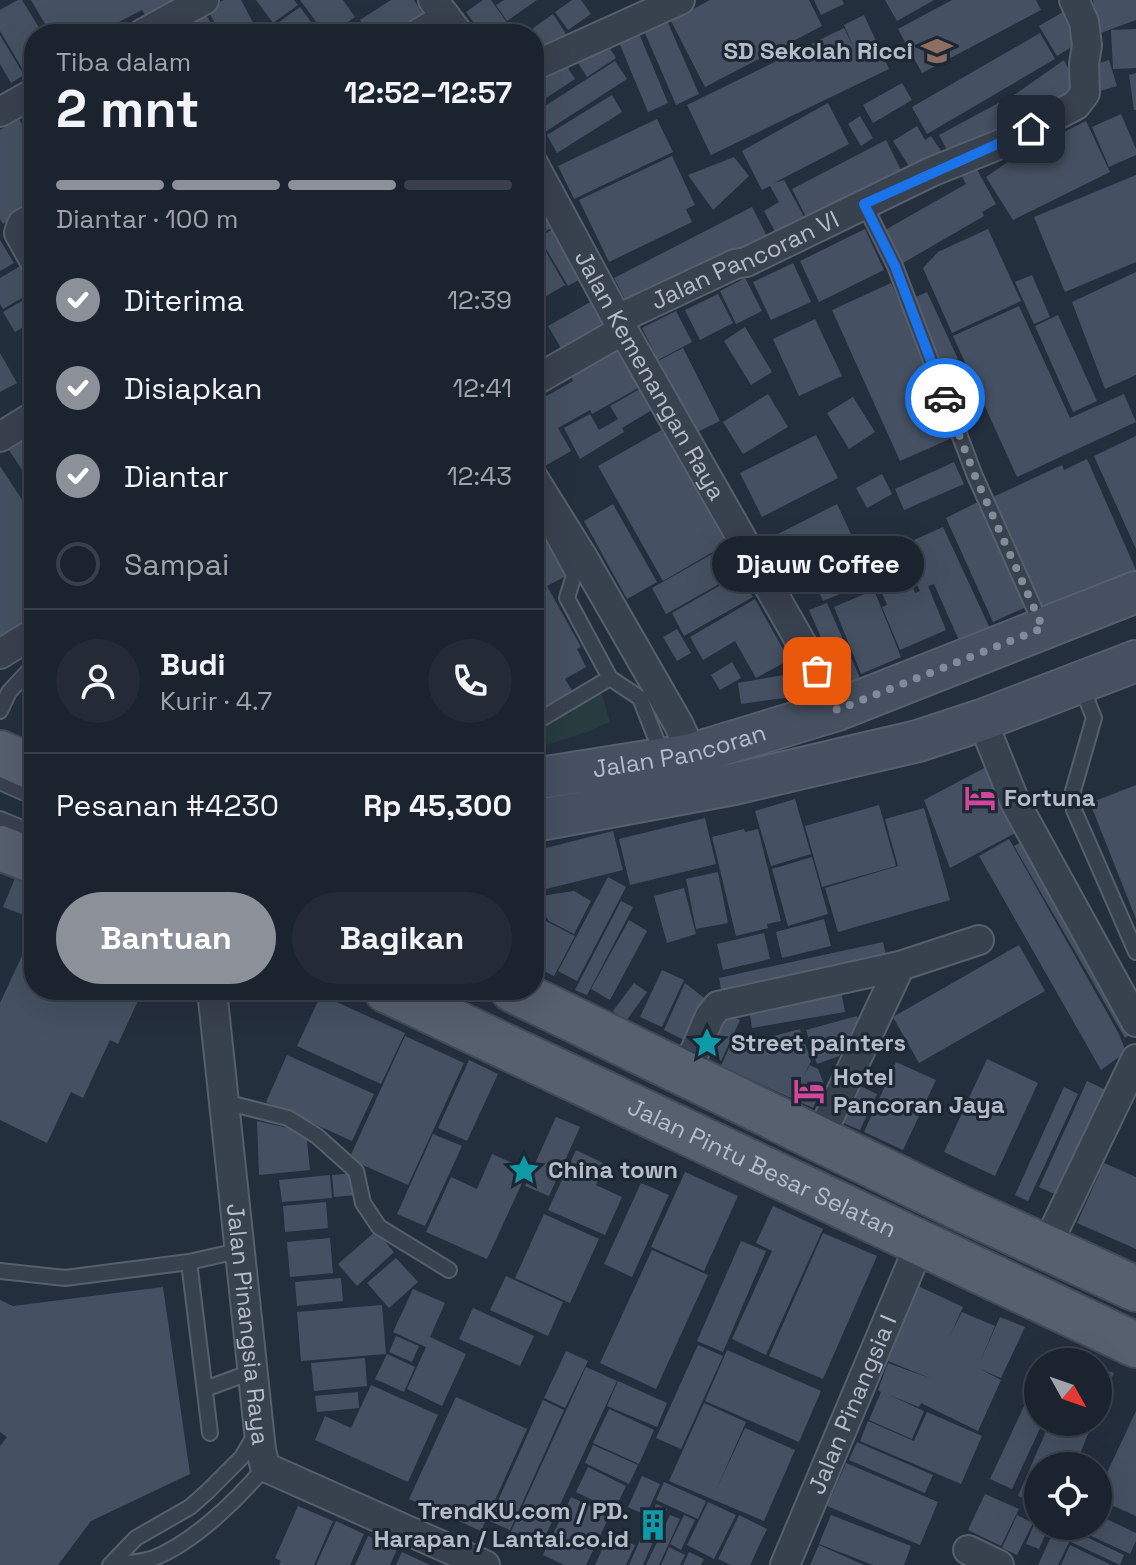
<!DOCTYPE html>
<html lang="id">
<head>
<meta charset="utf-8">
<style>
	:root { --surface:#1b232e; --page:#242b36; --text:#f1f3f6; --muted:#a0a4aa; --line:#39404a; --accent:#8c9099 }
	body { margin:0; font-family:"Space Grotesk",sans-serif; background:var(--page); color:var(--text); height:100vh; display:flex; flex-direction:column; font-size:30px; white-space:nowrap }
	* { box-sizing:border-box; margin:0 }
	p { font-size:26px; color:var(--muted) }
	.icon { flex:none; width:44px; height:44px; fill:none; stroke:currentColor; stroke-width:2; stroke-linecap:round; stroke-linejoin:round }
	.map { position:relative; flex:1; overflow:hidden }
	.drawer { position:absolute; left:24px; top:24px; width:520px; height:976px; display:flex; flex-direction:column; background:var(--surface); border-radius:32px; box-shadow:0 8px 32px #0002,0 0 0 2px var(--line) }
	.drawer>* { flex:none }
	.needle { width:52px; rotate:130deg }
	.controls { position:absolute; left:1024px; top:1348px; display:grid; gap:16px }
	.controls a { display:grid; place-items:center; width:88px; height:88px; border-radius:50%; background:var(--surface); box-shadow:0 8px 32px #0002,0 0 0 2px var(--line); font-size:40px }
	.pin { position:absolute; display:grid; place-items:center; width:68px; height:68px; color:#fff; margin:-34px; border-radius:16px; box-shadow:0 4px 12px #0006 }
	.courier { position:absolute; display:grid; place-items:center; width:80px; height:80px; margin:-40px; border:6px solid #1a73e8; border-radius:50%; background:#fff; color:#222; box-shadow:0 2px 10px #0007 }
	.bubble { position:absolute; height:56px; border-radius:28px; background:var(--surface); box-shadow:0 8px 32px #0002,0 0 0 2px var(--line); font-size:26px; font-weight:700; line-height:56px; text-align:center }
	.head em { font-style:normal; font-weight:700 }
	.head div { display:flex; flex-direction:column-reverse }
	.head { display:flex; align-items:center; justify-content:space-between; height:136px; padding:0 32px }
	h1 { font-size:52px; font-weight:700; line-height:60px }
	.bar { display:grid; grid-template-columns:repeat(4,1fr); gap:12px 8px; align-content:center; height:96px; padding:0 32px }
	.bar i { height:10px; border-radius:6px; background:var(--line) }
	.bar .active { background:var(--accent) }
	.bar p { grid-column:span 4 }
	.line { display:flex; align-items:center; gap:20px; padding:0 32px; border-top:2px solid var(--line) }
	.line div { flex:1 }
	.round { display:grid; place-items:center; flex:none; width:84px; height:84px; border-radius:42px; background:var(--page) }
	ol { padding:0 32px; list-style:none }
	li { display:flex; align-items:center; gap:24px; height:88px }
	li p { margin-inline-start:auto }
	li .icon { padding:8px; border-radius:50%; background:var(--accent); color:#fff; stroke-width:4 }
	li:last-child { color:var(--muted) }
	li i { width:44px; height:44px; border:4px solid var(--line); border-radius:50% }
	.primary-button { display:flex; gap:16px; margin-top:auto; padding:16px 32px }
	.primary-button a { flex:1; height:92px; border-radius:48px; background:var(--accent); color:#fff; font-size:32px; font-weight:700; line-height:92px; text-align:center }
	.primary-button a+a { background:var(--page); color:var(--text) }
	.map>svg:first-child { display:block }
</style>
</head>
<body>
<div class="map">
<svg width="1136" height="1565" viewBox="0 0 1136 1565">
	<rect width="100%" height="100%" fill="#242f3e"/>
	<path fill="#263c3f" d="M601,691L610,722L587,732L534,749V728Z"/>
	<path fill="#455162" d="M18,0H22L43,34H34V70L26,75L0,31V10Z
		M31,0H176L145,15L142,10L113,25L116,30L110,34H51Z
		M224,0H241L259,34H221L207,9Z
		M256,0H294L298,5L273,23Z
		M300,0H343L355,17L331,34H325Z
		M391,0H414L427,21L407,34H368L360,20Z
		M483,0H491L508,24L493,34H482L466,12Z
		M504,0H537L507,21L496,5Z
		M572,0H581L591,14L568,30L555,12Z
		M710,0H809L822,26L705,87L671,21Z
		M814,0H842L844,4L821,15Z
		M885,0H934L897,21Z
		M952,0H1036L1041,10L922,73L898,29Z
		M1093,0H1136V20L1098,34Z
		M300,7L320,34H272L268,30Z
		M204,11L217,34H199L190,19Z
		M1063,12L1080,42L1057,56L1039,26Z
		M553,14L566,34L536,56L534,34H525Z
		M864,15L889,69L711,155L687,105L844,28L854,48L844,25Z
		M665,16L699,94L676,105L642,26Z
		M1136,29V68L1113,69L1111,30Z
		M638,31L668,103L648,112L618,40Z
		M1040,33L1055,59L927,134L912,107Z
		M0,35L24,75L11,83L0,64Z
		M602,36L616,58L587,77L573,55Z
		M561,57L575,79L534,106V74Z
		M1064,60L1082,97L953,161L939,135L1017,93Z
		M1109,60L1117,86L1093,93L1085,68Z
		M615,61L627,79L545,132L534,113Z
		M1136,73V110H1134L1129,75Z
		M902,83L912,100L873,123L863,105Z
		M612,95L622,112L557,153L547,135Z
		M828,103L849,144L774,183L784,180L808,224L779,239L764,211L779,202L770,186L762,190L742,151Z
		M1121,114L1136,149V155L1109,167L1092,127Z
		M860,116L873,138L861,146L848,124Z
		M19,119L34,144V206L3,224L0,219V130Z
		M657,119L673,152L574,199L558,166Z
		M1086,121L1110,172L1013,220L986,177L1018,155Z
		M917,126L925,140L931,136L946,158L916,177L893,141Z
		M886,140L904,176L810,225L792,189Z
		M672,156L695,205L686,209L692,222L609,262L579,200Z
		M734,157L749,176L713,210L688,175Z
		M976,168L996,204L982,212L984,216L903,263L885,230L966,184L962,176Z
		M1136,175V262L1065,292L1034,217Z
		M548,205L558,224L539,235L534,227V213Z
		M752,207L768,238L630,309L614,278Z
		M560,225L588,275L568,286L539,237Z
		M865,229L884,270L819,302L800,261Z
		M988,229L1021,301L952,333L923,268L938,252Z
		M534,231L565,285L534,303Z
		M0,240L14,263L0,271Z
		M29,261L34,271V291L3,309L0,304V278Z
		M793,263L811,302L771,320L753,282Z
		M1136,272V375L1105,389L1072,302Z
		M1032,275L1050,317L1034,324L1015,282Z
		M745,278L762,311L736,324L720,291Z
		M891,283L959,435L900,461L832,310Z
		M927,292L958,359L942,367L911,299Z
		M34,294V321L15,332L3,312Z
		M718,294L733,323L700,340L685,310Z
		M594,300L610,329L565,355L548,326Z
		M1019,306L1070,418L1124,394L1136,422L1017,477L953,336Z
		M676,311L692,342L658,360L642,328Z
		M1058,315L1097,401L1073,412L1035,326Z
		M815,319L842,376L799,396L773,339Z
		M745,327L772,372L751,385L724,341Z
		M683,348L720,421L695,433L658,361Z
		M619,349L640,387L592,414L590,410L558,428L571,451L538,470L534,463V403L573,381L571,376Z
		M0,353L17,383L0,392Z
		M645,386L657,407L622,428L624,432L580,459L564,428L590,414L599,430L618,419L610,406Z
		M768,394L788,427L743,454L723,422Z
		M853,397L875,432L849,449L827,413Z
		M34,420V488L3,441Z
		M665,428L730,542L663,581L598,466Z
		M816,435L838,478L762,517L740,473Z
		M1136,436V549L1094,456Z
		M1087,459L1136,570L1088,592L1086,588L1041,609L993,497L1062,465L1064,470Z
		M954,462L964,484L904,510L895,489Z
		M0,466L34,518V616L0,638Z
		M882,474L892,494L867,508L856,488Z
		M980,501L1028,606L993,622L946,518Z
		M613,504L657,582L627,599L584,521Z
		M837,504L858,549L799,578L778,534Z
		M534,518L566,576L547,586L581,647L577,649L586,667L565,679L573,692L534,713Z
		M943,527L992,633L962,647L934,584L928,586L946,630L900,650L882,607L887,605L876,579L823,601L814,581L867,559L871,570L901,557L915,593L920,591L905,557L919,550L914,540Z
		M723,548L737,574L666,614L652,588Z
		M740,574L753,597L684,636L672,613Z
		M874,590L901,657L861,674L834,607Z
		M755,599L789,660L756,678L735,641L703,660L690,637Z
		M827,603L860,678L842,686L809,610Z
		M677,629L691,653L677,661L663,637Z
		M732,662L741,678L720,690L711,675Z
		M796,673L799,696L741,704L738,683Z
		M986,767L1019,831L950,868L924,800Z
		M1136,785V919L1090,803Z
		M795,799L811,854L771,866L755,811Z
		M879,805L896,866L822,887L805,826Z
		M924,808L950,900L838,932L825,888L898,866L885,819Z
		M705,818L716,864L630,885L619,839Z
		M744,829L745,832L758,829L781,921L767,924L768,928L736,936L712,837Z
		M613,831L623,870L534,892V851Z
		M34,833V919L3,907Z
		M1028,838L1136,1030L1125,1038L1014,846Z
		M1009,839L1119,1034L1126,1052L1101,1070L979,856Z
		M812,857L828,914L788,926L772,869Z
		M718,872L728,923L696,929L686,879Z
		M608,877L626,887L577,981L558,971Z
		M684,888L696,934L667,943L654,896Z
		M574,891L591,901L574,934L549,921L534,900V897Z
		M621,901L633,907L587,995L575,990Z
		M534,915L575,936L554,976L534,966Z
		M824,919L831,946L782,958L776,932Z
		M629,920L647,931L610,1000L591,989Z
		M34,930V990H143L118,1044L110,1040L83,1098L71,1092L47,1143L0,1120V1003Z
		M764,933L770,959L723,970L717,944Z
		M883,942L888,964L723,1000L719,978Z
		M1019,945L1045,991L919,1063L893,1017Z
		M662,970L684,980L662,1027L640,1017Z
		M634,983L647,992L626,1021L613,1011Z
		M685,983L712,1004L692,1044L664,1030Z
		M840,986L845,1012L752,1028L748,1001Z
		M321,995L405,1033L381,1084L297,1046Z
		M718,1010L740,1020L721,1061L699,1051Z
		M857,1016L860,1028L839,1056L817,1064L806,1030Z
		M800,1029L811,1061L804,1076L810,1065L818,1069L824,1084L813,1108L721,1066L729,1048Z
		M405,1036L464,1063L408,1185L349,1159Z
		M287,1055L374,1094L352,1141L266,1102Z
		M987,1059L1038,1083L995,1176L944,1152Z
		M469,1060L498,1074L467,1141L438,1128Z
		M896,1062L936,1080L903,1150L864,1132Z
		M1087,1081L1110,1092L1061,1197L1039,1187Z
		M858,1085L877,1094L860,1130L841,1122Z
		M1064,1087L1078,1094L1028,1201L1015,1195Z
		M556,1117L580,1127L549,1196L525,1186Z
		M257,1121L306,1132L310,1170L259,1175Z
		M433,1134L462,1146L425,1226L397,1214Z
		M576,1150L605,1164L596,1185L622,1197L605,1235L548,1210Z
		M492,1154L528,1170L487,1259L426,1232L451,1177L477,1189Z
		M1104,1163L1136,1177V1249L1077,1223Z
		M685,1172L738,1196L704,1271L651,1247Z
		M355,1173L357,1195L334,1197L332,1175Z
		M330,1175L332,1198L282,1202L279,1180Z
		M641,1183L669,1195L632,1277L604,1264Z
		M326,1202L328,1228L285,1232L283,1206Z
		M773,1206L823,1229L766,1355L732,1339L772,1251L756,1243Z
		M544,1214L599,1239L570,1303L515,1278Z
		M376,1231L394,1252L357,1286L338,1264Z
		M823,1233L877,1256L823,1379L769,1356Z
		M330,1238L333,1273L290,1277L287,1242Z
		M741,1241L766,1251L723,1352L697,1341Z
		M652,1250L708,1275L656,1389L600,1363Z
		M396,1258L418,1282L389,1308L367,1283Z
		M506,1276L563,1302L548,1336L490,1310Z
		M341,1278L343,1301L297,1306L295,1282Z
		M918,1286L963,1307L950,1336L962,1312L995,1326L979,1364L1000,1317L1025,1327L1001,1378L980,1369L1001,1380L978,1431L921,1403L919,1407L889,1395L924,1411L912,1439L869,1420L881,1392L878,1390L888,1363L932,1379L888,1361Z
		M163,1287L190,1474L91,1521L58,1565H0V1446L7,1437L0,1432V1300L13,1306Z
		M413,1289L445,1303L430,1337L466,1354L442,1406L407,1389L426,1347L393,1332Z
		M382,1305L386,1354L301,1361L297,1312Z
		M473,1308L534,1336L520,1366L459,1339Z
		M396,1336L419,1346L412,1362L389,1352Z
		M698,1345L723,1356L681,1449L656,1438Z
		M727,1350L821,1391L799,1442L705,1401Z
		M566,1351L588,1361L565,1408L544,1398Z
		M387,1354L415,1367L404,1392L375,1379Z
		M365,1358L367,1386L314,1391L311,1363Z
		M586,1367L617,1381L539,1550L509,1536Z
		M1098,1367L1114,1373L1098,1411Z
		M1038,1376V1422H1043L1012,1489L990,1479Z
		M618,1381L667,1403L657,1427L607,1406Z
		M371,1385L438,1415L408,1482L315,1440L325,1416L351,1428Z
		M358,1392L359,1408L317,1412L315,1396Z
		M456,1397L527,1429L481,1531L409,1499Z
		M543,1400L564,1410L510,1530L489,1521Z
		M704,1403L746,1422L717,1488L745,1428L795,1450L764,1521L669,1481Z
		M609,1409L654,1430L639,1464L593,1443Z
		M1136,1411V1516L1098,1499V1474L1105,1477Z
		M927,1412L982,1436L961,1484L860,1441L868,1421L914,1441Z
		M1050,1422H1093L1075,1466H1038V1504L1018,1496Z
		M857,1442L933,1475L925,1493L849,1460Z
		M593,1445L638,1465L629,1484L585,1463Z
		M846,1463L938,1502L920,1545L827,1506Z
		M588,1467L626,1486L614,1511L576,1492Z
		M642,1476L660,1484L646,1515L628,1507Z
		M664,1482L706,1501L698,1519L656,1500Z
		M985,1494L1019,1509L1001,1546L968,1530Z
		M571,1497L610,1515L586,1565H564L543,1555Z
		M708,1502L736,1515L714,1559L687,1545Z
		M656,1504L667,1509L643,1565H629Z
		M298,1506L333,1521L314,1565H279L281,1561L275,1558Z
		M670,1515L680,1519L659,1565H646Z
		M684,1515L695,1520L681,1550L670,1544Z
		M739,1515L767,1529L750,1565H731L718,1559Z
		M831,1515L911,1546L904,1565H873L819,1544Z
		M1017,1515L1033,1523L1017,1555L1002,1548Z
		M1038,1515V1526H1049L1039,1549L1026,1544Z
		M1098,1515L1136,1533V1541L1130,1554L1070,1526H1098Z
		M336,1521L364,1534L350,1565H316Z
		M1056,1526L1073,1534L1058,1565H1038Z
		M1076,1532L1124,1555L1120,1565L1071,1542Z
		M609,1534L635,1545L626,1565H595Z
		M368,1536L397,1549L390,1565H355Z
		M819,1545L864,1565H810Z
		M1070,1545L1101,1560L1111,1565H1061Z
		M669,1547L685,1555L680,1565H661Z
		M402,1552L430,1565H396Z
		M689,1552L704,1559L701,1565H683Z"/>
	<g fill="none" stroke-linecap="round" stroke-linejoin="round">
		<defs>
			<path id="service" d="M864,204L895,266L975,476L1043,628
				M547,525L574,575L567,598L610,678L640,698L663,757
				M1081,685L1094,718L1073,791L1074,810L1136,952
				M0,711L9,692L34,665
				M534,723L610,678
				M0,782L34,797
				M0,819L34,833
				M225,1102L288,1118L317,1136L356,1171L363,1203L379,1227L449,1270
				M189,1262L210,1433
				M0,1271L65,1278L189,1262L242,1250
				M205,1389L254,1371
				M110,1565L136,1538L190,1507L207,1492L242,1457L256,1433
				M110,1565C124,1563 140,1563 154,1558C194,1542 237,1500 265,1467"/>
			<g id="minor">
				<path d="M433,0L459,34"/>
				<path d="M142,34L204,0"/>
				<path d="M418,34L446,17"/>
				<path d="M534,66L680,0"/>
				<path d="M0,112L34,93"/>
				<path id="s1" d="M534,165L623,330L832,697L837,710"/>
				<path d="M34,217L22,224L19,233L34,260"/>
				<path id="s2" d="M618,319L735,264L746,262L931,172L1008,141L1076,105L1085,93L1084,64L1087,45L1084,22L1074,0"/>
				<path d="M534,381L623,330"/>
				<path d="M0,437L34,416"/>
				<path d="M534,479L582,556L679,725L692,754"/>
				<path d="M0,654L34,633"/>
				<path d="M982,720L1015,802L1136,1022"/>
				<path id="s3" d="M212,990L261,1450L265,1467L485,1565"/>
				<path d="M685,1074L710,1016L718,1006L900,966L979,940"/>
				<path d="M819,1139L900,966"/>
				<path d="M1045,1249L1136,1059"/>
				<path d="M968,1550L999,1565"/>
				<path id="s4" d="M785,1565L920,1244"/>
			</g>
			<g id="secondary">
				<path id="s5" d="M534,779L692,754L837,710L1136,592"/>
				<path d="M534,821L734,784L918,741L982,720L1136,661"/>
			</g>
			<g id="primary">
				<path d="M0,753L34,768"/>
				<path d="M0,848L34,861"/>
				<path id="s6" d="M386,990L1136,1345"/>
				<path d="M513,990L958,1207L1136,1289"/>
			</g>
		</defs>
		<use href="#service" stroke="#565f6c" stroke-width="18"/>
		<use href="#minor" stroke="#565f6c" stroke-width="32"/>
		<use href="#secondary" stroke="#565f6c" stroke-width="44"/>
		<use href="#primary" stroke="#414a57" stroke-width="48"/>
		<use href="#service" stroke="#38414e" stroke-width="14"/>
		<use href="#minor" stroke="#38414e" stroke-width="28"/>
		<use href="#secondary" stroke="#465061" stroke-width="40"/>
		<use href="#primary" stroke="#56606e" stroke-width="44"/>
	</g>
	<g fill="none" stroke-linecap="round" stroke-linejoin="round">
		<path stroke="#828b98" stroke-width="8" stroke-dasharray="0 14.4" d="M817,671L837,710L1043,628L975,476L945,398"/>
		<path stroke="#1a73e8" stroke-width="10" d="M945,398L895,266L864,204L1031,129"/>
	</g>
	<defs>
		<symbol id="school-bare" viewBox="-9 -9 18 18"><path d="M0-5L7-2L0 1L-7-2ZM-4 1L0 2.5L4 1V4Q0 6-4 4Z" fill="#8d6e63" stroke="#1d2633" stroke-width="2.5" paint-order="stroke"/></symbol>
		<symbol id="hotel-bare" viewBox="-9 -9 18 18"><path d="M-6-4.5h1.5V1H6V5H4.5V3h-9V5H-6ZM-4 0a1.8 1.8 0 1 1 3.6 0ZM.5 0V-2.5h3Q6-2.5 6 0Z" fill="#d1479c" stroke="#1d2633" stroke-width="2.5" paint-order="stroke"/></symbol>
		<symbol id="sight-bare" viewBox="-9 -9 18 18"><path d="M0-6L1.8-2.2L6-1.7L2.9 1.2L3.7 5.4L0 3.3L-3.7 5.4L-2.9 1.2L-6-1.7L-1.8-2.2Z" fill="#0f9aa8" stroke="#1d2633" stroke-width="2.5" paint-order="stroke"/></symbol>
		<symbol id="building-bare" viewBox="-9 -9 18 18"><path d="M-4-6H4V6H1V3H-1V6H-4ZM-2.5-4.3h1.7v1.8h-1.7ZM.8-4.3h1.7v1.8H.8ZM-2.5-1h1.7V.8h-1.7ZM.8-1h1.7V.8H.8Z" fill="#0f9aa8" stroke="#1d2633" stroke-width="2.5" paint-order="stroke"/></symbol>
	</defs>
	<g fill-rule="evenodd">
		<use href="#school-bare" x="915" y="29" width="44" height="44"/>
		<use href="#hotel-bare" x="958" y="776" width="44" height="44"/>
		<use href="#sight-bare" x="685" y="1021" width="44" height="44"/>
		<use href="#hotel-bare" x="787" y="1069" width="44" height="44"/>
		<use href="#sight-bare" x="502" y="1148" width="44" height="44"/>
		<use href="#building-bare" x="631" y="1503" width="44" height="44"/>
	</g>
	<g text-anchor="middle" stroke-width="6" stroke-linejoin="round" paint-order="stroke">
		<g font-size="24" font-weight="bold" fill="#b4bcc9" stroke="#1d2633" text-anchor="start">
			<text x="913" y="59" text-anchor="end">SD Sekolah Ricci</text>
			<text x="1004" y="806">Fortuna</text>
			<text x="731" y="1051">Street painters</text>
			<text x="833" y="1085">Hotel<tspan x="833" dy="28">Pancoran Jaya</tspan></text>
			<text x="548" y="1178">China town</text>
			<text x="629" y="1519" text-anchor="end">TrendKU.com / PD.<tspan x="629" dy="28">Harapan / Lantai.co.id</tspan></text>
		</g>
		<g font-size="24" fill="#b4bcc9" stroke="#1d2633">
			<text dy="8" stroke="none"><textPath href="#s2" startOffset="140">Jalan Pancoran VI</textPath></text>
			<text dy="8" stroke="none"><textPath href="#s1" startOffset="240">Jalan Kemenangan Raya</textPath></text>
			<text dy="8" stroke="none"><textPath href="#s5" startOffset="148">Jalan Pancoran</textPath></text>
			<text dy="8" stroke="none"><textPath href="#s6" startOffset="416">Jalan Pintu Besar Selatan</textPath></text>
			<text dy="8" stroke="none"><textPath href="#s3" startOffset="336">Jalan Pinangsia Raya</textPath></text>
			<text dy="8" stroke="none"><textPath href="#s4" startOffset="174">Jalan Pinangsia I</textPath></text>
		</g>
	</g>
</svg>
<div class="controls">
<a><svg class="needle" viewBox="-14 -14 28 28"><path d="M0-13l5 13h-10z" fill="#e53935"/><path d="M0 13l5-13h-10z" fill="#a0a4aa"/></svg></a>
<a><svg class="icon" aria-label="locate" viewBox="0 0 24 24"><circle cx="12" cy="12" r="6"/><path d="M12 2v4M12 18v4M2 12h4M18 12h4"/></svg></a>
</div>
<div class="pin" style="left:817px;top:671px;background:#ea580c"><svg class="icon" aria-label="bag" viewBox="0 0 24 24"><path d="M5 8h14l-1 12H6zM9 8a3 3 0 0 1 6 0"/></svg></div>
<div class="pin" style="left:1031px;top:129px;background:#1f2937"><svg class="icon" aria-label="home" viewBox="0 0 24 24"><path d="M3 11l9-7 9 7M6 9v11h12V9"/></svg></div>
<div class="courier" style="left:945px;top:398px"><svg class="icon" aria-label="car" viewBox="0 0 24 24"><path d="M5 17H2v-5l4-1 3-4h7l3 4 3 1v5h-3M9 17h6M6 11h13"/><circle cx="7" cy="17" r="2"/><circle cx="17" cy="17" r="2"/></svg></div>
<div class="bubble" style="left:712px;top:536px;width:212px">Djauw Coffee</div>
<section class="drawer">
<div class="head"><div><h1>2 mnt</h1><p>Tiba dalam</p></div><em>12:52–12:57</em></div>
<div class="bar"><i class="active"></i><i class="active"></i><i class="active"></i><i></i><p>Diantar · 100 m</p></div>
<ol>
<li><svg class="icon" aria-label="check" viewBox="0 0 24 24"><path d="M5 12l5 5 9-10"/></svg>Diterima<p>12:39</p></li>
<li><svg class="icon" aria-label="check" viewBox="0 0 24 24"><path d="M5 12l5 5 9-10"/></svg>Disiapkan<p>12:41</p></li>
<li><svg class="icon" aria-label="check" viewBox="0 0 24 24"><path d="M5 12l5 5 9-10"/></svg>Diantar<p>12:43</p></li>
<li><i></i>Sampai</li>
</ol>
<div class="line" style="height:144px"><a class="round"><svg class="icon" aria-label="person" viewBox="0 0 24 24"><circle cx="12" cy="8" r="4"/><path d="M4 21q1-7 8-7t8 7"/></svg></a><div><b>Budi</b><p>Kurir · 4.7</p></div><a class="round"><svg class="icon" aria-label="phone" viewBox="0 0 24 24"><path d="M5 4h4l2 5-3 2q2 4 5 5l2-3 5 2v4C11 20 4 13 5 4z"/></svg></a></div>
<div class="line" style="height:104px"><div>Pesanan #4230</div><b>Rp 45,300</b></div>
<div class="primary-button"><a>Bantuan</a><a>Bagikan</a></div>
</section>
</div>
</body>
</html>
